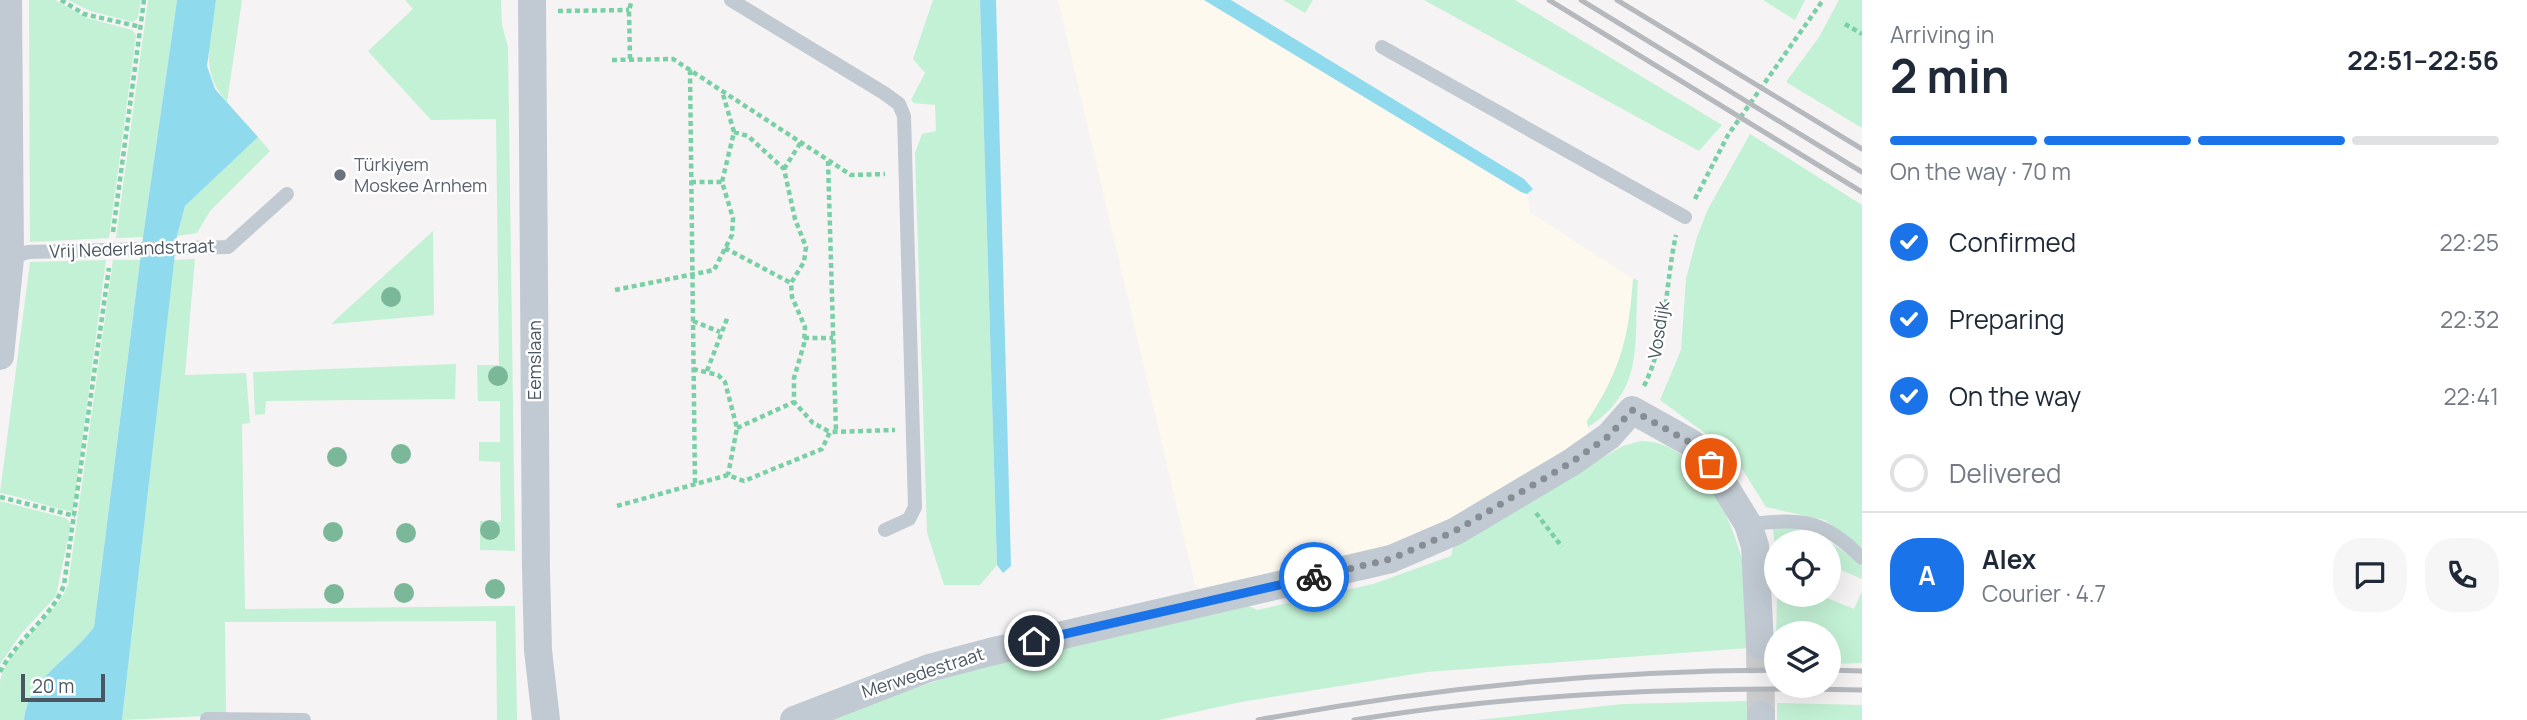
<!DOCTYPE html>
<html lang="en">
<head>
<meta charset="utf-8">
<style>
	:root { --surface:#fff; --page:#f6f6f7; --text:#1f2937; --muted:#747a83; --line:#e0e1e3; --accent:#1a73e8 }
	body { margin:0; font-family:Manrope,sans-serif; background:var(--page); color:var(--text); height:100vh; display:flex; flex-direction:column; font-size:26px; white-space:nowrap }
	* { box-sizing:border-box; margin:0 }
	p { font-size:23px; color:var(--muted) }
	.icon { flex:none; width:38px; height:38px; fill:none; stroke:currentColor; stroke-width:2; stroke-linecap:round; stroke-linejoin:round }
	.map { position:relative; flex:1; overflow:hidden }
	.drawer { display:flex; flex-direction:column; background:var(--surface); width:665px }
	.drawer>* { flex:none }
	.tools { position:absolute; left:1764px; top:530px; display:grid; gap:14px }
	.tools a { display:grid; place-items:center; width:77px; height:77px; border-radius:50%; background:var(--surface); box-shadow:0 7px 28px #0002; font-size:35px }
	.scale { position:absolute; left:21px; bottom:18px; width:84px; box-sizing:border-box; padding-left:7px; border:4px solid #4a5661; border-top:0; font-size:19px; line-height:24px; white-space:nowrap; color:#4a5661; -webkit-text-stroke:5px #fff; paint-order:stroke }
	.pin { position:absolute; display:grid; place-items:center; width:60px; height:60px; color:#fff; margin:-30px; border:4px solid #fff; border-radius:50%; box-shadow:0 2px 7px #0007 }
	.courier { position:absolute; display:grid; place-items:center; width:70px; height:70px; margin:-35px; border:5px solid #1a73e8; border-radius:50%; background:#fff; color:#222; box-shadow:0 2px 9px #0007 }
	.head em { font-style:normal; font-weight:700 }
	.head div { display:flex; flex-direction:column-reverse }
	.head { display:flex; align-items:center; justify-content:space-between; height:119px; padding:0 28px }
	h1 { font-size:46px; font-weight:700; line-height:52px }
	.bar { display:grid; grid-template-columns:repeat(4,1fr); gap:10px 7px; align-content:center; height:84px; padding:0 28px }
	.bar i { height:9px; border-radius:5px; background:var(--line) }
	.bar .active { background:var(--accent) }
	.bar p { grid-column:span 4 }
	.line { display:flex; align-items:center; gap:18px; padding:0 28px; border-top:2px solid var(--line) }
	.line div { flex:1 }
	.round { display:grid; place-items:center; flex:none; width:74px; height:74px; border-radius:28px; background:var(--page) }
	ol { padding:0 28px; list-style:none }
	li { display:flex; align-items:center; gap:21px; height:77px }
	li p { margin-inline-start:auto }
	li .icon { padding:7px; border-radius:50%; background:var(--accent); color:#fff; stroke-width:4 }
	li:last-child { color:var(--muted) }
	li i { width:38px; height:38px; border:4px solid var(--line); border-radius:50% }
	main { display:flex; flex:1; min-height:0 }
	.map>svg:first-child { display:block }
</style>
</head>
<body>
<main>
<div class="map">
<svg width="1862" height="720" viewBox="0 0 1862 720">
	<rect width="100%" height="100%" fill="#f5f3f3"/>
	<path fill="#fdf9ef" d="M1058,0H1204L1527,194L1530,212L1633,279L1630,321L1624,353L1611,383L1587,425L1592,435L1438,526L1394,545L1196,589Z"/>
	<path fill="#c3f1d5" d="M29,0H55L87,18L132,30L136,35L109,238L30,242Z
		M68,0H141L138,18L133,22L90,11Z
		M148,0H177L143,237L116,238Z
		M216,0H242L227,102C198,70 211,39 216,0Z
		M405,0H501L502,25L508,47L515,551L480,550V521L501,522L500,462L479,461V442H500V401H478L477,365H499L496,119L431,120L368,51L413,9Z
		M933,0H980L997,565L980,585H944L927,533L915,153L922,134L936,131L935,105L914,103L911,100L925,73L913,59Z
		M1283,0H1313L1305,13Z
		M1424,0H1515L1722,125L1699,151Z
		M1763,0H1805L1795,20Z
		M1839,0H1862V128L1786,82L1819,37Z
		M1750,134L1862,205V548L1825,520L1766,507L1732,453L1660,400L1681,350L1686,279L1697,237L1708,209Z
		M258,137L270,151L210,211L197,233L177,236L185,206Z
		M433,231L434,315L331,324Z
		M195,259L185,375L246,373L250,423L242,424L245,609L515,606L517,720H497L496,621L225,622L226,715L122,720L174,260Z
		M106,260L73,512C48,507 26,498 0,493L30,262Z
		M113,260H140L94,627C71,659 28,678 24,720H0C0,708 0,694 0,682C7,644 54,621 68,585Z
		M1633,279L1638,280C1633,340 1647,390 1588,427L1587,421C1620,372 1629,337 1633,279Z
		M456,364L455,399L266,401L265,414L255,415L253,372Z
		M1640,441C1698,440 1730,515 1743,563C1750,589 1747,621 1749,648L1427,672L1241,702L1159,720H827L989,662L1243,603L1257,610L1373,584L1451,556L1454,543L1623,446Z
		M0,501L66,518L71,524L56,596L21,634L0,664Z
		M1772,525C1810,527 1834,542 1862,566V579L1839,569L1829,592V542H1776V551Z
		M1862,591V663L1829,664V634H1776V667L1760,668V645L1776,644L1777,595H1828L1827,598L1854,609Z
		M1748,701L1747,720H1477L1623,704Z
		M1777,703L1862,705V720H1777Z"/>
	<path fill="#90daee" d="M177,0H216L207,66L215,89L258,137L185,206L177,236L122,720H24C28,678 71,659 94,627L143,237Z
		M980,0H996L1011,566L1003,573L997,565Z
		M1204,0H1231L1524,179L1533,189L1527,194L1521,192Z"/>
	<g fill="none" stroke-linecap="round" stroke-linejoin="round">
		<path stroke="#caccce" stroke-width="28" stroke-dasharray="28 14" stroke-linecap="butt" d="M1760,645L1761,715"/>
		<path stroke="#7ad0a6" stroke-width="4.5" stroke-dasharray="5 3.5" stroke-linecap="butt" d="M61,0L84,14L141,27
			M558,11L629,10
			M1845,24L1862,34
			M630,59L629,10L632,0
			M612,60L673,59L851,175L885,174
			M690,70L695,485
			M734,132L748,136L784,169L795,219L806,247L804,262L791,283L792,297L805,327L804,344L794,378V402L813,423L830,432
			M828,161L836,432
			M784,169L801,142
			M691,182H722
			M1695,199L1728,135L1823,0
			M113,232L144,0
			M725,248L791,283
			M615,290L714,270L732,235L733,218L722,182L734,132L722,91
			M693,321L720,332
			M804,338H833
			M693,369L718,375L725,382L737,428L728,475
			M707,371L728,316
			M1644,386C1667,340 1665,285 1676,235
			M737,428L794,402
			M0,497L75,516
			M617,506L728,475L744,481L822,449L830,432L895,430
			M1536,513L1562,547
			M0,672C17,639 53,616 64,585L109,268"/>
		<path stroke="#c1cad2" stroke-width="14" d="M731,0L884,93L899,104L904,116L915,507L909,519L885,530
			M1382,47L1685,217
			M10,258L28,252L228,247L287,194
			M1748,524C1803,519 1821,518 1862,558
			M207,719L304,720"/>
		<path stroke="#c1cad2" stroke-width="28" d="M532,0L536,569L538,650L546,720
			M0,356L10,258L8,0
			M794,720L929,668L990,652L1391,559L1456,531L1572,462L1609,436L1632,410L1691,443L1711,464L1748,524L1755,546L1760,645
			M1761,720V715"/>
		<path stroke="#b5b8bd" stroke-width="5" d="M1549,0L1862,192
			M1581,0L1862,172
			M1617,0L1862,149
			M1829,670L1862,671
			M1258,720C1429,688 1602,671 1776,670
			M1354,720C1521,693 1693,686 1862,690"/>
	</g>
	<g fill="#7bb799">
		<circle cx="391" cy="297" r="10"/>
		<circle cx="498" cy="376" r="10"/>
		<circle cx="401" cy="454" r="10"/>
		<circle cx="337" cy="457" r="10"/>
		<circle cx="490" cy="530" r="10"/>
		<circle cx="333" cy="532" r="10"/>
		<circle cx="406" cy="533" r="10"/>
		<circle cx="495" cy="589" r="10"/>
		<circle cx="404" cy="593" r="10"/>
		<circle cx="334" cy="594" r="10"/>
	</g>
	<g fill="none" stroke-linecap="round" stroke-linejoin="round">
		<path stroke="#868d94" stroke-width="7" stroke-dasharray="0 12.6" d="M1314,577L1391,559L1455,531L1572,462L1609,436L1632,410L1691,443L1711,464"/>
		<path stroke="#1a73e8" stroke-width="9" d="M1034,641L1314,577"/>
	</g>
	<circle fill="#6b7280" stroke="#fff" stroke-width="2.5" cx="340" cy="175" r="7"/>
	<g text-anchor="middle" stroke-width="5" stroke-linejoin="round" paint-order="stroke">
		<g font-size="18" fill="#5b616d" stroke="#fff" text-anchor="start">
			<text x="354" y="171">Türkiyem<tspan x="354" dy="21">Moskee Arnhem</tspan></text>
		</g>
		<g font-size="18" fill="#4a5661" stroke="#fff">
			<text transform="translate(132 249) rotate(-2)" y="6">Vrij Nederlandstraat</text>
			<text transform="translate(1659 330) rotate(-81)" y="6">Vosdijk</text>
			<text transform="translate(535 360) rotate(-90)" y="6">Eemslaan</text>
			<text transform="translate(923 673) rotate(-18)" y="6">Merwedestraat</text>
		</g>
	</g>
</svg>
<div class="tools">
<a><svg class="icon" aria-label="locate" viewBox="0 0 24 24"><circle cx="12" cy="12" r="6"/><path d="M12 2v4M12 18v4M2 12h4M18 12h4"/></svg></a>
<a><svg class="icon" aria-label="layers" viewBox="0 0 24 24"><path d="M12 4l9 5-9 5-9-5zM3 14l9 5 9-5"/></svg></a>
</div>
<div class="scale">20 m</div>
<div class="pin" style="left:1711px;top:464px;background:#ea580c"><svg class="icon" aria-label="bag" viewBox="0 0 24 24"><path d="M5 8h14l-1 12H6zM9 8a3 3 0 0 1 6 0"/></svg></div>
<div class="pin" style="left:1034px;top:641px;background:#1f2937"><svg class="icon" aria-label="home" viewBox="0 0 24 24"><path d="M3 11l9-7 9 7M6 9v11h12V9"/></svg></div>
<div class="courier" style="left:1314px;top:577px"><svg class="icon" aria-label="bike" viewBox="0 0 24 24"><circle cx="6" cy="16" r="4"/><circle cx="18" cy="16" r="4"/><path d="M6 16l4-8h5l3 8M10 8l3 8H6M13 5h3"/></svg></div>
</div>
<section class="drawer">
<div class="head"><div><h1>2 min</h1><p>Arriving in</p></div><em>22:51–22:56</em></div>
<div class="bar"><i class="active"></i><i class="active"></i><i class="active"></i><i></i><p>On the way · 70 m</p></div>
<ol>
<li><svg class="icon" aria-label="check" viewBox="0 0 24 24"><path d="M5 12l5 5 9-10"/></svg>Confirmed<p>22:25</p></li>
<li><svg class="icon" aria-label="check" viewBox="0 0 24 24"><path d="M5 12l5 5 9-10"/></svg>Preparing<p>22:32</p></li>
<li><svg class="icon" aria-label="check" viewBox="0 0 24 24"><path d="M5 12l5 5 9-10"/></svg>On the way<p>22:41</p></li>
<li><i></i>Delivered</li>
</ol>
<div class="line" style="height:126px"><b class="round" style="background:var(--accent);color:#fff">A</b><div><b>Alex</b><p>Courier · 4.7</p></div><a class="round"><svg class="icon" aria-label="chat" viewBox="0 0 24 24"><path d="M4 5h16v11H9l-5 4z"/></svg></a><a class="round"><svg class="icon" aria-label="phone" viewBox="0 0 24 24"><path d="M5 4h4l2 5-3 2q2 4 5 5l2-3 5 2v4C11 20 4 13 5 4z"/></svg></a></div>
</section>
</main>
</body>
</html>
